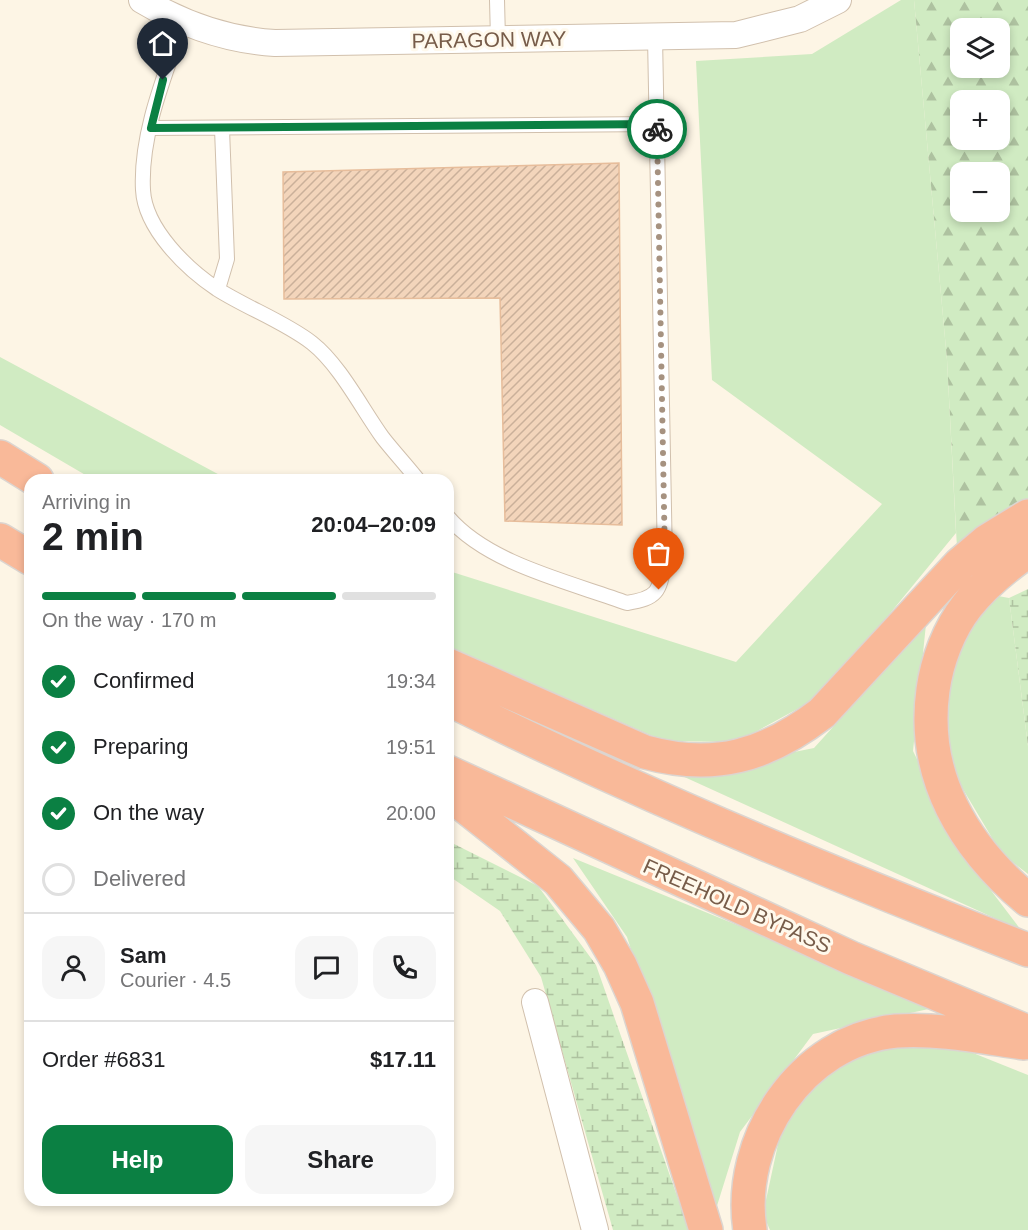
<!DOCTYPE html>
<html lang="en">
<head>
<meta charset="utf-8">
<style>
	:root { --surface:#fff; --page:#f6f6f6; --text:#202124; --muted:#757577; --line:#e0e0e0; --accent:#0b8043 }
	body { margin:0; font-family:Helvetica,sans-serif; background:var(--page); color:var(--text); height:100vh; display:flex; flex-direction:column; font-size:22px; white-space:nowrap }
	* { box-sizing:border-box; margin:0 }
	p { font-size:20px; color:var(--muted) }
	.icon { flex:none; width:33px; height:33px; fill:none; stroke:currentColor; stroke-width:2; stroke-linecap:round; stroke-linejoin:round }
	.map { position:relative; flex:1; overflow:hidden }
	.panel { position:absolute; left:24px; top:474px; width:430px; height:732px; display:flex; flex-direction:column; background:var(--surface); border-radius:18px; box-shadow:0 3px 9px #0003 }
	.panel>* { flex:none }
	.fabs { position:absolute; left:950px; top:18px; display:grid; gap:12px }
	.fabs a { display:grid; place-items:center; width:60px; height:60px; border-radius:12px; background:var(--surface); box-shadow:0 3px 9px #0003; font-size:30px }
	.pin { position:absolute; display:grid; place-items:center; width:51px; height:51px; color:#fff; margin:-62px -26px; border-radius:50% 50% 50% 0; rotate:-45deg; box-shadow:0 0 6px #0007 }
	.pin .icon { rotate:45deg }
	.courier { position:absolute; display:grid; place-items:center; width:60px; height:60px; margin:-30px; border:4px solid #0b8043; border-radius:50%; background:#fff; color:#222; box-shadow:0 2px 8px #0007 }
	.headline em { font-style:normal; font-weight:700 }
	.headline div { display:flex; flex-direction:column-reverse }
	.headline { display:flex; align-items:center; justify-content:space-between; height:102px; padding:0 18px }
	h1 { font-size:39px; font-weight:700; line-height:45px }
	.bar { display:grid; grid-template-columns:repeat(4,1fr); gap:9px 6px; align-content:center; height:72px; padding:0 18px }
	.bar i { height:8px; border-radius:4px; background:var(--line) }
	.bar .current { background:var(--accent) }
	.bar p { grid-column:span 4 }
	.line { display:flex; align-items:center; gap:15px; padding:0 18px; border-top:2px solid var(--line) }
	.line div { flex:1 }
	.round { display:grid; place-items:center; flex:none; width:63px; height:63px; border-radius:18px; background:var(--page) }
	ol { padding:0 18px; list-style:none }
	li { display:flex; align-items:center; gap:18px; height:66px }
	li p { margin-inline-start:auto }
	li .icon { padding:6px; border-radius:50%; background:var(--accent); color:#fff; stroke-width:4 }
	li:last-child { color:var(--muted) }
	li i { width:33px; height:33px; border:3px solid var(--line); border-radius:50% }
	.primary-button { display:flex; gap:12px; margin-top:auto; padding:12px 18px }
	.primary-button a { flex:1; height:69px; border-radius:18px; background:var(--accent); color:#fff; font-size:24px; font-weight:700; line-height:69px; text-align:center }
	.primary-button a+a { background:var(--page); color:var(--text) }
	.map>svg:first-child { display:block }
</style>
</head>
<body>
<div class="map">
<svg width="1028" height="1230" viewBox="0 0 1028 1230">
	<defs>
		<pattern id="forest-firs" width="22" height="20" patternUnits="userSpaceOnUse" patternTransform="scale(1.5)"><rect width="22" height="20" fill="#d0ebc2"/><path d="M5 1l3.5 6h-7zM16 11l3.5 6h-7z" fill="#aec2a0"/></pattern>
		<pattern id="wetland-marsh" width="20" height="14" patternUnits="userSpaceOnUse" patternTransform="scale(1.5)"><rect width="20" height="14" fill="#d0ebc2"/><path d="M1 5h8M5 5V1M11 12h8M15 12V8" fill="none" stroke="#aec2a0"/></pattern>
		<pattern id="building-hatch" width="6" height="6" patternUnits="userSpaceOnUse" patternTransform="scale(1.5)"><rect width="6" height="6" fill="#f3d5bb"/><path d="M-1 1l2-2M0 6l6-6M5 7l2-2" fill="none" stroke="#cab09a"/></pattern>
	</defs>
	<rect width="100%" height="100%" fill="#fdf5e5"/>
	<path fill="#d0ebc2" d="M901,0H914L947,360L956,533L823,695L737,742L664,741L449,647V571L736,662L882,504L712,380L696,61L812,54Z
		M0,357L229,480H94L0,425Z
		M987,594L1009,598L1028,746V874L1001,853L948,764L940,713L965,624Z
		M926,624L913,751L964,855L1021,930L680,775L814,748Z
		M573,858L938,1007L813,1034L740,1132L716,1209L627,937Z
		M948,1043L1028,1075V1230H770L763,1214L783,1121L823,1071L893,1046Z"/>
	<path fill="url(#forest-firs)" fill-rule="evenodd" d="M914,0H1028V502L957,548L947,360ZM960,28H999V68H960ZM960,100H999V140H960ZM960,172H999V212H960Z"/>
	<path fill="url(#wetland-marsh)" d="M1028,589V746L1009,598Z
		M448,841L538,886L596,965L689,1230H613L541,977L500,911L449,876Z"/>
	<path fill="url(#building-hatch)" stroke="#e7bd9b" stroke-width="1.5" d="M619,163L622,525L505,521L500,298L284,299L283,172Z"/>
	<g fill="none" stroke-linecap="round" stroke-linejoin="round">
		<defs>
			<path id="service" d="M497,0L498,39
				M183,23C165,75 140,134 143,190C145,229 187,269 217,289C247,308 285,322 312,343C340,365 362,409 383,438C394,452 407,466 418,480
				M151,128L657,124
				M218,289L227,259L222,129
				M448,517C488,564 570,582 627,603C659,598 659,591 665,561L655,37"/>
			<path id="minor" d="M142,0C184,25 226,40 275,43L736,35L800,19L838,0
				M535,1002L595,1230"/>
			<path id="motorway" d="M0,457L37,480
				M0,540L30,558
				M1028,551C1005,567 984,584 967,606C949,629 937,661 933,690C921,776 964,847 1028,900
				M448,665L645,752C714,771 766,756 822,713L960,564L987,541L1028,516
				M448,699C637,793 831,874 1028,950
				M448,772L851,958L1028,1032
				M448,793L558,880L599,929L620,965L637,1003L706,1230
				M750,1230C736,1140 801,1040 896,1031C939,1028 982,1037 1024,1043"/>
		</defs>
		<use href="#service" stroke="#d1c0ad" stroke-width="16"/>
		<use href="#minor" stroke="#d1c0ad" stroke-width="28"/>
		<use href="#motorway" stroke="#dcd5d0" stroke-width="36"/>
		<use href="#service" stroke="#fff" stroke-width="14"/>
		<use href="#minor" stroke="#fff" stroke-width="26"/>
		<use href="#motorway" stroke="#f9b999" stroke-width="33"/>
	</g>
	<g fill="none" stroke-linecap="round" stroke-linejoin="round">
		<path stroke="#a69280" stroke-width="6" stroke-dasharray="0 10.8" d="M657,129L665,561L659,590"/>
		<path stroke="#0b8043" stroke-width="8" d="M163,80L151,128L657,124V129"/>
	</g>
	<g text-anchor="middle" stroke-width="6" stroke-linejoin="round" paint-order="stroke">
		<g font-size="21" fill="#775c49" stroke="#fff9ec">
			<text transform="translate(489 40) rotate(-1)" y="7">PARAGON WAY</text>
			<text transform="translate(737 906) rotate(24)" y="7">FREEHOLD BYPASS</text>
		</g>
	</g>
</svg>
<div class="fabs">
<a><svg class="icon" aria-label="layers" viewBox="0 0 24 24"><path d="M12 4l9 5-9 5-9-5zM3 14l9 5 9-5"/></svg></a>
<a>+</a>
<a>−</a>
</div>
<div class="pin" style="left:659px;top:590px;background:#ea580c"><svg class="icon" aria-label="bag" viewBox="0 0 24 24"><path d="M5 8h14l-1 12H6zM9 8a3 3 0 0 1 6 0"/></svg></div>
<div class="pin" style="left:163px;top:80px;background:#1f2937"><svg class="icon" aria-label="home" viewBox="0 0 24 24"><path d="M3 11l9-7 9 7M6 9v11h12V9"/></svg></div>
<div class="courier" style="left:657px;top:129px"><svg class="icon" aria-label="bike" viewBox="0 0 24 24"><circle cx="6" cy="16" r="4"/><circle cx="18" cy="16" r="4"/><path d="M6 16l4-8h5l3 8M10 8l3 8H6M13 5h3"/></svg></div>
<section class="panel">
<div class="headline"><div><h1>2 min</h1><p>Arriving in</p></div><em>20:04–20:09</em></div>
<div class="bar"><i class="current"></i><i class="current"></i><i class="current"></i><i></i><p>On the way · 170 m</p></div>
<ol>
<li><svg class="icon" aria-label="check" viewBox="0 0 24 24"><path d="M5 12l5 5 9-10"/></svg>Confirmed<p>19:34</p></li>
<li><svg class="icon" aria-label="check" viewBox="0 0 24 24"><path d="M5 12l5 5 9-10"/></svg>Preparing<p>19:51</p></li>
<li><svg class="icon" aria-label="check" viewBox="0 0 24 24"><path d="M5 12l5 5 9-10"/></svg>On the way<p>20:00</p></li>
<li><i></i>Delivered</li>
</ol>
<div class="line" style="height:108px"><a class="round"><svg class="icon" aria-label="person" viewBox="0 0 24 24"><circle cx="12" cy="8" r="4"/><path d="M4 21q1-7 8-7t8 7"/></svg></a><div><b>Sam</b><p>Courier · 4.5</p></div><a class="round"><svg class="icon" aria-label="chat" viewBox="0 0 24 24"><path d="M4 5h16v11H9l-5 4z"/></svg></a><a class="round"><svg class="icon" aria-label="phone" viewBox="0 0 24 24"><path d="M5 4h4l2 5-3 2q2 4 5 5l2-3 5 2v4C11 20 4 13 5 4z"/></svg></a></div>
<div class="line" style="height:78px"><div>Order #6831</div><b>$17.11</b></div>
<div class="primary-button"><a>Help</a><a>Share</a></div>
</section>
</div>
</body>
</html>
